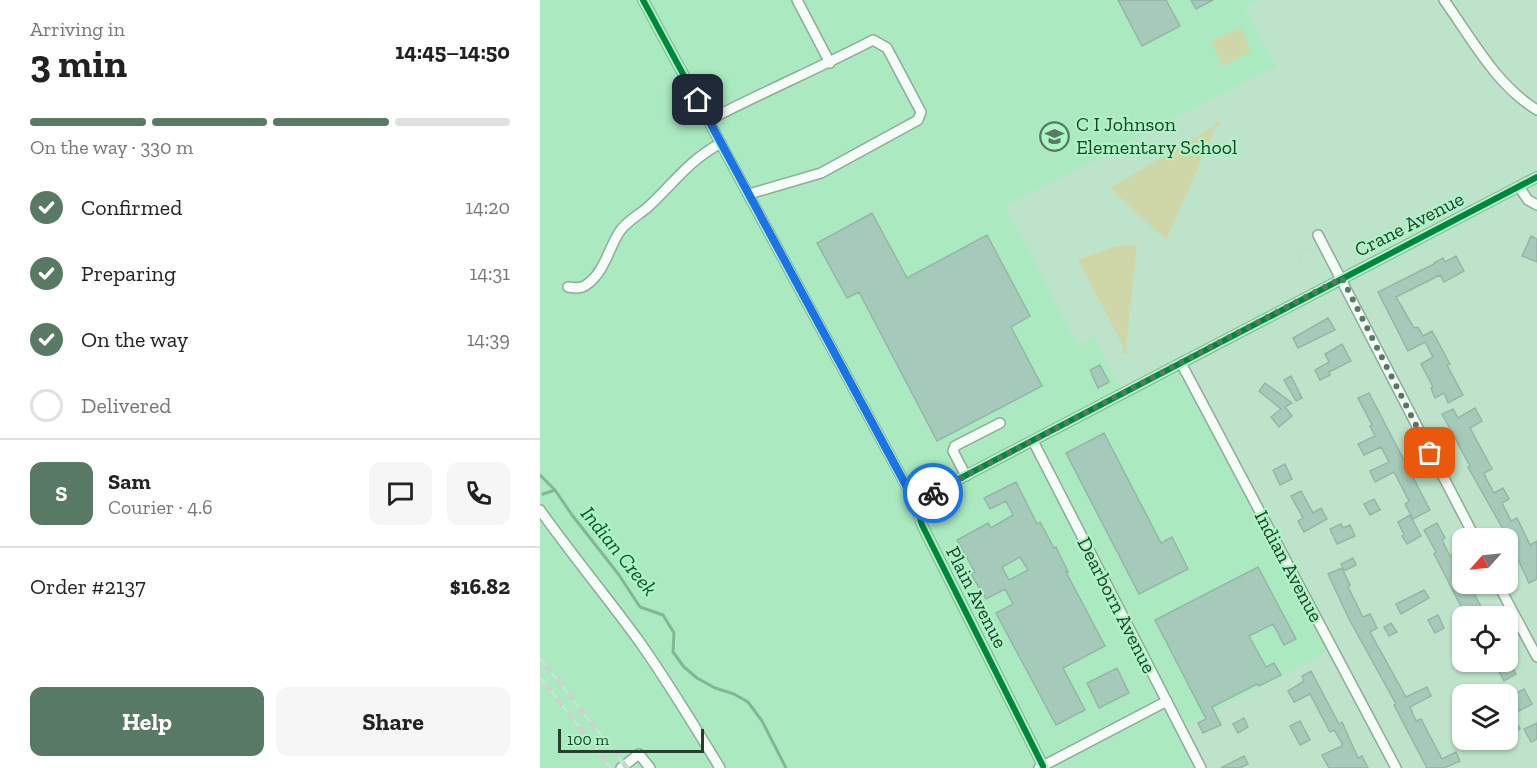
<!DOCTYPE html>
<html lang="en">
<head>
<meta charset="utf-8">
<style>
	:root { --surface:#fff; --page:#f6f6f6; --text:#222; --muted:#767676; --line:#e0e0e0; --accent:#587964 }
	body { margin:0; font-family:"Zilla Slab",serif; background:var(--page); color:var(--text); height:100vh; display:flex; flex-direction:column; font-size:22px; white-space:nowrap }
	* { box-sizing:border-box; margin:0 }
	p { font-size:20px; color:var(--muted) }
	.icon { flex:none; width:33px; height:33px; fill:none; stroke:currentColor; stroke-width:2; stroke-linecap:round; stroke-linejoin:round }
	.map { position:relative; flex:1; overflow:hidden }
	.drawer { display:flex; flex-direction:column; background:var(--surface); width:540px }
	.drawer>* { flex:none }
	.needle { width:39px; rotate:243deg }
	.fabs { position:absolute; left:912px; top:528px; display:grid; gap:12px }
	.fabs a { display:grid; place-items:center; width:66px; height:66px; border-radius:12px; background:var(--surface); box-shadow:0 2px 4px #0004; font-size:30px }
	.scale { position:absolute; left:18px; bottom:15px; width:146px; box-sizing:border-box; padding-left:6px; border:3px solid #22402d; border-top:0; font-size:16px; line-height:21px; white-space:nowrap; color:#22402d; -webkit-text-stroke:4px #acf5c4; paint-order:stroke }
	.pin { position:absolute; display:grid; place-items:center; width:51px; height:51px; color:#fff; margin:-26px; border-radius:12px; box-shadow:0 3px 9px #0006 }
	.courier { position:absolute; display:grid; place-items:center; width:60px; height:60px; margin:-30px; border:4px solid #1a73e8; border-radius:50%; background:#fff; color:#222; box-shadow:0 2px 8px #0007 }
	.summary em { font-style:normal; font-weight:700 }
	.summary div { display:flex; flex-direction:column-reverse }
	.summary { display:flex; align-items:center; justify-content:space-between; height:102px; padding:0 30px }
	h1 { font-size:39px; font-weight:700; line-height:45px }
	.bar { display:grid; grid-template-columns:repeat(4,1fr); gap:9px 6px; align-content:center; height:72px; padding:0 30px }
	.bar i { height:8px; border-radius:4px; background:var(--line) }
	.bar .selected { background:var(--accent) }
	.bar p { grid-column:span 4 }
	.line { display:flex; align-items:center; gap:15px; padding:0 30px; border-top:2px solid var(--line) }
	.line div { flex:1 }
	.round { display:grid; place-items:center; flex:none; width:63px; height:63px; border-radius:12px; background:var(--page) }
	ol { padding:0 30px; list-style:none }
	li { display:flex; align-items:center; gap:18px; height:66px }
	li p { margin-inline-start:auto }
	li .icon { padding:6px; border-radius:50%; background:var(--accent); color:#fff; stroke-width:4 }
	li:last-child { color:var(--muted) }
	li i { width:33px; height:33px; border:3px solid var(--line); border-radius:50% }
	.cta { display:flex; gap:12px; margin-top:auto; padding:12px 30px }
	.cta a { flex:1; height:69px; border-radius:12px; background:var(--accent); color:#fff; font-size:24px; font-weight:700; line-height:69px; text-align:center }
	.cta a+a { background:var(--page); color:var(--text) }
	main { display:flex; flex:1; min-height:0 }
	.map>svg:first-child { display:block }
</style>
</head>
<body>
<main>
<section class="drawer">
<div class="summary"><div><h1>3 min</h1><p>Arriving in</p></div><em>14:45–14:50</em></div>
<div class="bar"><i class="selected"></i><i class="selected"></i><i class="selected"></i><i></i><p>On the way · 330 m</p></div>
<ol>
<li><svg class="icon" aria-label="check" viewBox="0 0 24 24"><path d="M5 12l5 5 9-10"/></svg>Confirmed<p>14:20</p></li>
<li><svg class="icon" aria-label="check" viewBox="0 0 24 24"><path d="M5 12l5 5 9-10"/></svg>Preparing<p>14:31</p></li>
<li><svg class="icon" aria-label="check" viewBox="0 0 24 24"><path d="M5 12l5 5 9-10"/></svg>On the way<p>14:39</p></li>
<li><i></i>Delivered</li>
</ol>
<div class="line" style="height:108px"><b class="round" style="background:var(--accent);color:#fff">S</b><div><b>Sam</b><p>Courier · 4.6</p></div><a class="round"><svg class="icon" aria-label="chat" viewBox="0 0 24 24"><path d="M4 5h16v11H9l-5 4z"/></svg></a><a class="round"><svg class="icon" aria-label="phone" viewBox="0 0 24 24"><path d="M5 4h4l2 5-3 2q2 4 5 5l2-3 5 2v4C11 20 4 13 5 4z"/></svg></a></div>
<div class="line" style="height:78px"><div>Order #2137</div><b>$16.82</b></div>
<div class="cta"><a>Help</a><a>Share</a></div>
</section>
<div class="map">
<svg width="997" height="768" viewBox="0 0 997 768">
	<rect width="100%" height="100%" fill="#bde4ca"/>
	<path fill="#abeac1" d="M0,0H719L705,8L736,66L465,206L538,345L554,337L586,398L646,368L795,648L645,726L666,768H0Z"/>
	<path fill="#cfd7a8" d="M701,27L711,52L683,66L671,41Z
		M677,120L681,124L676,127L626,240L570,188L674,126Z
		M586,245L597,246L586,348L589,353L583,354L582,349L584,348L538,260L571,248Z"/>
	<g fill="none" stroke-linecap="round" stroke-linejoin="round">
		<path stroke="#82b694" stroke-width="3" d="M0,475L15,490L32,515L79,575L100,607L123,615L134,633L133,652L144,667L157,678L175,688L194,694L208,702L222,721L246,768
			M3,494L15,490"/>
	</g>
	<path fill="#a6cab9" stroke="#93b7a7" stroke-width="1.5" fill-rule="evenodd" d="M578,0H626L640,26L602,46Z
		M651,0H673L656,9Z
		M332,213L367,278L447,235L490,316L471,327L502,386L397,441L319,292L307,298L277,243Z
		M991,236L997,239V262L982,256Z
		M916,256L924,271L904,282L900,275L856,297L874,328L878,327L883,336L892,331L910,364L907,365L923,395L908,403L904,393L895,398L891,388L893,387L881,364L893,357L885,342L868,351L838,292L894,264V263L903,258L905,262Z
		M788,318L795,330L758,348L753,338Z
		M802,344L811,361L789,372L790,375L780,380L775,370L789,362L785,354Z
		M560,365L569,382L558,388L550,370Z
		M751,376L762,398L756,401L744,380Z
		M725,383L752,403L745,407L752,416L739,427L731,417L741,409L719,391Z
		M829,393L890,510L873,519L865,504L869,501L854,472L835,482L830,471L849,462L841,447L824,455L818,444L835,436L830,426L832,425L818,398Z
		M935,408L942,421L930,428L952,469L944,473L947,480L954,493L963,488L969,499L962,503L971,521L977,518L990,545L997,541V579L989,583L968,538L928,467L930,466L902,414L913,409L918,418Z
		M564,433L621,543L632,537L648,569L599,594L526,453Z
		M745,464L752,479L740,485L733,470Z
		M476,482L497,524L500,522L514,548L516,547L528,572H526L565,646L523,668L545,710L516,725L456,613L473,604L465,589L446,599L431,574L435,572L417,540L448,523L451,528L473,515L466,501L450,509L444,498ZM480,557L488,570L469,580L462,567Z
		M761,491L773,513L781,508L787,519L764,532L758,521L763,518L751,496Z
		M834,499L840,510L830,515L824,504Z
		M870,515L881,536L867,544L862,536L864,535L858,522Z
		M897,523L905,538L902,540L910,556L914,554L919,565L916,566L922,584H929L946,616H926L894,554L896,552L884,530Z
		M801,524L803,528L810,525L815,536L797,544L790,529Z
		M813,558L816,565L804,571L801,564Z
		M718,567L756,639L744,645L733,624L709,636L726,667L734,663L741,675L719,686L717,684L672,707L681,725L663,733L658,723L666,719L615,620Z
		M802,568L810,585L808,587L823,617L830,614L837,628L830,632L866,697L887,687L891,696L870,707L876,721L881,719L902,759L916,752L920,761L904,768H887L854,705L856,704L809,619L788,574Z
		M884,590L889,598L861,614L856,604Z
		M898,615L904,628L895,633L888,620Z
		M851,623L857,632L849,636L844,627Z
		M968,659L976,674L964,681L956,666L958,665L956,662H968Z
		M577,668L589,693L559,708L547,683Z
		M771,671L799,724L802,722L818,758L822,756L828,768H789L782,755L802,746V743L794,730L790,732L770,694L754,702L748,691L764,681L762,676Z
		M984,689L992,704L979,711L971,696Z
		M704,718L708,727L698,733L693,724Z
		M975,720L980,729L968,735V724Z
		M760,721L770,740L760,745L750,726Z
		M997,723V739L991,742L984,729Z
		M704,756L708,764L700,768H681Z"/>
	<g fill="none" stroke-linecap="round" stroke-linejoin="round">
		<defs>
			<path id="minor" d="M103,0L375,502L382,525L503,766
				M257,0L290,63
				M904,0C932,39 956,85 997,110
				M169,120C223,92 279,68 333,40L347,48L381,112L378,120L281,173L209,194
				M979,187L988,200L997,205
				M778,235L935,538
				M28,287C34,288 41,289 46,285C65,272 68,249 80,231C87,221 99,215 108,207C134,183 148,161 181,143
				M641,363L856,768
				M493,441L661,768
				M426,476L413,451L415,446L460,423
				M375,502L997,177
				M0,510C32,555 67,597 99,641C128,682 154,725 180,768
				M958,584L997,657
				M81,768L99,754L110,768
				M499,768L627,701"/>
		</defs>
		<use href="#minor" stroke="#8dac98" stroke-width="12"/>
		<path stroke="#c9d5cd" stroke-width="1.5" stroke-dasharray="6 3" stroke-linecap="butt" d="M761,264L759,254L773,247"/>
		<use href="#minor" stroke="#f5fbf7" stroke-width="9"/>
		<defs>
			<path id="rail" d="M0,658L87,768
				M0,677L71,768"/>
		</defs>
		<use href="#rail" stroke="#c8d4cc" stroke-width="5"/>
		<use href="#rail" stroke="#acf5c4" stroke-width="3" stroke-dasharray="9" stroke-linecap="butt"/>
		<defs>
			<path id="cycleway" d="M103,0L375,502L382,525L503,766
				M375,502L997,177"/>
		</defs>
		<use href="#cycleway" stroke="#acf5c4" stroke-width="10"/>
		<use href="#cycleway" stroke="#00873e" stroke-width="6"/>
	</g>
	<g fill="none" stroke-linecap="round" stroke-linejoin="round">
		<path stroke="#587964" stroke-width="6" stroke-dasharray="0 10.8" d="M393,493L802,278L890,453"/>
		<path stroke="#1a73e8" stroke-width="8" d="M158,100L375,502L393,493"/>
	</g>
	<defs>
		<symbol id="school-ring" viewBox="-11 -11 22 22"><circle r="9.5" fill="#acf5c4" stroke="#587964" stroke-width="1.5"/><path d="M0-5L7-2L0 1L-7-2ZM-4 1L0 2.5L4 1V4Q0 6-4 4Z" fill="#587964"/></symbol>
	</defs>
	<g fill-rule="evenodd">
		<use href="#school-ring" x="498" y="120" width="33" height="33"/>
	</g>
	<g text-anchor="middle" stroke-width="4.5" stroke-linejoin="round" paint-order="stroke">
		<g font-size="20" fill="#22402d" stroke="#acf5c4" text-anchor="start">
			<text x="536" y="131">C I Johnson<tspan x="536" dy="23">Elementary School</tspan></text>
		</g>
		<g font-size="20" fill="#22402d" stroke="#acf5c4">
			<text transform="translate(869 224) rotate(-27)" y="7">Crane Avenue</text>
			<text transform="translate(749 566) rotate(62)" y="7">Indian Avenue</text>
			<text transform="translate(437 597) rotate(63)" y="7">Plain Avenue</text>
			<text transform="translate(577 605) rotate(63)" y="7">Dearborn Avenue</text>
		</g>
		<g font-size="21" font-style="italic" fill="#0a522e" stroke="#acf5c4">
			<text transform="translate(79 551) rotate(51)" y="7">Indian Creek</text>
		</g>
	</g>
</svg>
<div class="fabs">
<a><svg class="needle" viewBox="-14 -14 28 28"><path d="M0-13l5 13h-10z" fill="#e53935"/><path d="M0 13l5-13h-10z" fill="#767676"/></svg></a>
<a><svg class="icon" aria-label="locate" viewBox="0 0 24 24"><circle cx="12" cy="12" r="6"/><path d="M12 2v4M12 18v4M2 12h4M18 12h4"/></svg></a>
<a><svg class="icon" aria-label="layers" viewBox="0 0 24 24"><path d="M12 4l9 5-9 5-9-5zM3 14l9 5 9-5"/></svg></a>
</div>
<div class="scale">100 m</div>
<div class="pin" style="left:890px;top:453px;background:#ea580c"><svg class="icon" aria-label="bag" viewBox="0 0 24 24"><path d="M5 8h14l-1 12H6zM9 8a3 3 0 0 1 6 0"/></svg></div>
<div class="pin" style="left:158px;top:100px;background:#1f2937"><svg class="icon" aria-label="home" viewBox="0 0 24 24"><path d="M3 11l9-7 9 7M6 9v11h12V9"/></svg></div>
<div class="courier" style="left:393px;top:493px"><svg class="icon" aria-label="bike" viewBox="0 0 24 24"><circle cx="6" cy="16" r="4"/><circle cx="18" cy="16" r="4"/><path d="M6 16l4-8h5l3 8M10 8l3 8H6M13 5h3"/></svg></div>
</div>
</main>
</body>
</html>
